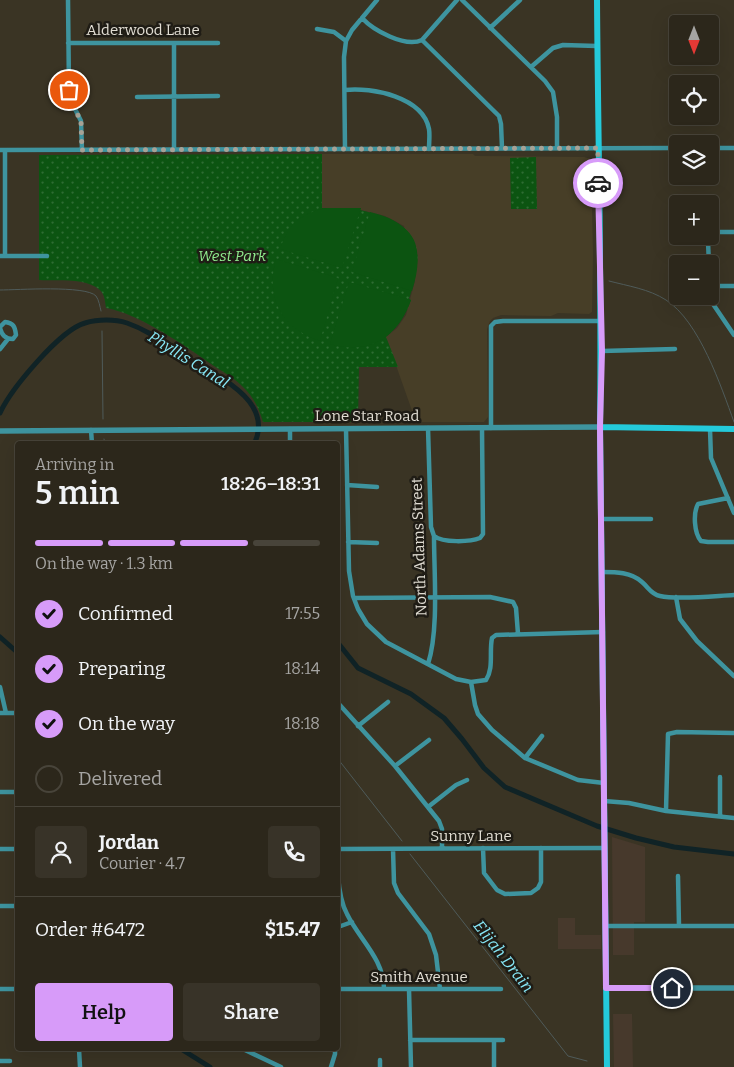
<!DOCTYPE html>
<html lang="en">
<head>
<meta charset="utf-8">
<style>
	:root { --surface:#2c271b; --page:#383328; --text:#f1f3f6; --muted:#a6a5a3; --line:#48443a; --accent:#d79bf9 }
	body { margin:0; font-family:Bitter,serif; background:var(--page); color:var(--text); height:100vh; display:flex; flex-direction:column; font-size:19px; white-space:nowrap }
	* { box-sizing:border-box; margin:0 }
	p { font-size:16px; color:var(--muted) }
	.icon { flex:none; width:28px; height:28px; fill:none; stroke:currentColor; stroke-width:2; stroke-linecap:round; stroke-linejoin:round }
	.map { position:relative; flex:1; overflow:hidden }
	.side { position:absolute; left:15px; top:441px; width:325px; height:610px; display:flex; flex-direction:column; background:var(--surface); border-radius:5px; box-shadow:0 5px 20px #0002,0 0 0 1px var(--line) }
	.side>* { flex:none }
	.needle { width:32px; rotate:180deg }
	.controls { position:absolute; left:669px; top:15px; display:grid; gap:10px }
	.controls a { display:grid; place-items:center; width:50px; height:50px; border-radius:5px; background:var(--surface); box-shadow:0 5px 20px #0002,0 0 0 1px var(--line); font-size:25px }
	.pin { position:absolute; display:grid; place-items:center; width:42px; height:42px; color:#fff; margin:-21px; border:2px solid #fff; border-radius:50%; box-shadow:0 1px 5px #0007 }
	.courier { position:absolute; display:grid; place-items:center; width:50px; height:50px; margin:-25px; border:4px solid #d79bf9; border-radius:50%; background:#fff; color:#222; box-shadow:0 1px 6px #0007 }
	.head em { font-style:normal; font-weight:600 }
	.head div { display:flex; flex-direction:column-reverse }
	.head { display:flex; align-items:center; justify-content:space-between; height:85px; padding:0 20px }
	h1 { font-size:32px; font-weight:600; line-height:38px }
	.bar { display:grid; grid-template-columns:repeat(4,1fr); gap:8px 5px; align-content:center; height:60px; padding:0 20px }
	.bar i { height:6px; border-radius:4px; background:var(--line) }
	.bar .selected { background:var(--accent) }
	.bar p { grid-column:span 4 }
	.line { display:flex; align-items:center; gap:12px; padding:0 20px; border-top:1px solid var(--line) }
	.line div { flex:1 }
	.round { display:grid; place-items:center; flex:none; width:52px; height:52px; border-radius:5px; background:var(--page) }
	ol { padding:0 20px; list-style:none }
	li { display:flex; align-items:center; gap:15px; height:55px }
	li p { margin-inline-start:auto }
	li .icon { padding:5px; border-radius:50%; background:var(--accent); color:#111; stroke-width:4 }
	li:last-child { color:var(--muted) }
	li i { width:28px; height:28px; border:2px solid var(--line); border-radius:50% }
	.primary-button { display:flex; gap:10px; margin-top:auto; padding:10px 20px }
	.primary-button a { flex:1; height:58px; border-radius:5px; background:var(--accent); color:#111; font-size:20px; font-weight:600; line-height:58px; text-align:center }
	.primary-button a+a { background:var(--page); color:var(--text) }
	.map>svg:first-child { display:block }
</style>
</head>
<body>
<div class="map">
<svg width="734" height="1067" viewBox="0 0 734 1067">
	<defs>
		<pattern id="park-dots" width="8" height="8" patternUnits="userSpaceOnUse" patternTransform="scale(1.25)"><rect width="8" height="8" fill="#0c5411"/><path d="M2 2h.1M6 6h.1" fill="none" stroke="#2f6c33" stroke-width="1.8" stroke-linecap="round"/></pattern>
	</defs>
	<rect width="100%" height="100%" fill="#3a3424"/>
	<path fill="#47392c" d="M612,837L645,847V922H634V955H613Z
		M558,918H575V935H601V949H558Z
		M613,1014H632L633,1067H614Z"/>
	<path fill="#473e27" d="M322,154H473L475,156L584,157L591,159L593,254L592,312L589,314L558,313L551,316L501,315L493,318L490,321L487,329L488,417L484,422H416L386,337L397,328L406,315L415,280L404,226L385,216L360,210L322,208Z"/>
	<path fill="url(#park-dots)" d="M322,154V208H361L360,210C419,224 427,243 409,299L411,300C405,316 399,326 386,337L398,367H359L358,422H263C259,408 253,396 242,386C234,378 223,372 214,366C187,347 138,313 106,308C105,302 105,295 100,290C85,277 57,281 39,280V155Z
		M536,157L537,209H511L510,158Z"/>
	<path fill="#0c5411" d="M327,208H361L342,268L280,249C288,225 302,212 327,208Z
		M370,212C414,222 426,248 412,291L352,272Z
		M276,259L338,278L320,341C282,328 265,298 276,259Z
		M349,282L411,300C398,337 369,356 330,344Z"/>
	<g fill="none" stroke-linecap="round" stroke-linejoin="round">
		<path stroke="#4f5b5a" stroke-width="1" d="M609,281C628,286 649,289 666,300C699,321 721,386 734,422
			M0,290C17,290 86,285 96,296C99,300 100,307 101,311
			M102,331L103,419
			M104,439L105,444
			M338,759L402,841
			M410,854L568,1056L587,1061"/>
		<path stroke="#102326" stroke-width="5" d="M0,413C11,389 60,330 85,323C98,319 115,319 127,323C150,331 167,345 187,357C207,370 241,386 253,407C260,419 260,432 254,444
			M0,637L18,653
			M338,643L358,668L411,694L444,718L462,739L484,768L505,787L597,826L636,838L674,847L734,854
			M181,1049L210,1067"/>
		<path stroke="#3e949f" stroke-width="4.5" d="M68,0L69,90L70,99L81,121L82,150
			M462,0L545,81L553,92L557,117V148
			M362,18C373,30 405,48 422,40L499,116L501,124L502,148
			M490,28L520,0
			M317,29L334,32L346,41
			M422,40L457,0
			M68,43H218
			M174,43V150
			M531,67L553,48L563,45L597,46
			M345,90C372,87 423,97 429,129C430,135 429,142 429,149
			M137,97L218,96
			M710,148H734
			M345,149L344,57L346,41L352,30L377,0
			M0,150L678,148
			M712,232H734
			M0,256H47
			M5,256V150
			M709,264L708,242L712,232V204
			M710,286H734
			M710,296L713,304L734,335
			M0,327L5,322C13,323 15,326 16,335L13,339C5,339 2,335 0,328
			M0,349L8,339
			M602,351L675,349
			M491,428V326L495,322L503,321H600
			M346,429L349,571L353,596L358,609L367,624L386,642L456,679L471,682L486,680C494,668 489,652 492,638L496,635L603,632
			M710,429L711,458L734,513
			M91,430L92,444
			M290,444V429
			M347,485L377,487
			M728,498L698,504C693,513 694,533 701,541L708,542H734
			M601,519H651
			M434,536C443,543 470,542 480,538L483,534L482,428
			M348,542L377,543
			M602,572C616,572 631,572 642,582C649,588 651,594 660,596C678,600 714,596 734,595
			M676,597L680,619L697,641L734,676
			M354,598L490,597L513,602L516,608L518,634
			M428,664C439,630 434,573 434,536L431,527L428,428
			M471,682L475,705L478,714L492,730L525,758L578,780L604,783
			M0,687L6,713
			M338,703L395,766L439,821L442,829V848
			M0,713H18
			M358,726L388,702
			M525,758L542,736
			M395,766L429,740
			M720,777V816
			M0,792H18
			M604,801L629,803L666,811L734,818
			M428,807L456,785L467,780
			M666,811L668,734L677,732L734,733
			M483,848L484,873L497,890L505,894L531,893L538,888L541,882V848
			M0,849H18
			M338,849L605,848
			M393,849L394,883L398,893L429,934L436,955L440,989
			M338,876C339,889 341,903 347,914C359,939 384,959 384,989
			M678,876L679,926
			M0,906H18
			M606,926H734
			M338,927L352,922
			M0,989H18
			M338,989H501
			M409,989L411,1067
			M410,1040H503
			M79,1049L80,1067
			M243,1049L281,1067
			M380,1060V1067
			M0,1061H10
			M331,1067L335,1054V1049
			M494,1067V1040"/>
		<path stroke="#3e949f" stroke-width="5.5" d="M0,431L600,427
			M606,988H734"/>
		<path stroke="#24cadb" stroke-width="6" d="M597,0C598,142 602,285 600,427L607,1067
			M600,427L734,429"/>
	</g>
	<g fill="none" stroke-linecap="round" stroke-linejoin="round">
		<path stroke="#a7a296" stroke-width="5" stroke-dasharray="0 9" d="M69,90L73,106L81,121L82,150L598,148V183"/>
		<path stroke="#d79bf9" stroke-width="6" d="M598,183L602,351L600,427L606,988H672"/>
	</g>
	<g text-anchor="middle" stroke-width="5" stroke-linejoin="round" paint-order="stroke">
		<g font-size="15" fill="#e1ddd3" stroke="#1f1c15">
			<text x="143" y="35">Alderwood Lane</text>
			<text x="367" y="421">Lone Star Road</text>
			<text transform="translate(419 547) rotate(-92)" y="5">North Adams Street</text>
			<text x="471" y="841">Sunny Lane</text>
			<text x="419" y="982">Smith Avenue</text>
		</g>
		<g font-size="15" font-style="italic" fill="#90ec8e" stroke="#1f1c15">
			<text x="232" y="261">West Park</text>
		</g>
		<g font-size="16" font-style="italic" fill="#87e7f6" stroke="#1f1c15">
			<text transform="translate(189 359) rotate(32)" y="6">Phyllis Canal</text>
			<text transform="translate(504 956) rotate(52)" y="6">Elijah Drain</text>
		</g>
	</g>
</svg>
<div class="controls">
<a><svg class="needle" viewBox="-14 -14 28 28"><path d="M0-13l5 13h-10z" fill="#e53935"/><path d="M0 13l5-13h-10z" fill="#a6a5a3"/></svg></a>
<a><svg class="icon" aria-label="locate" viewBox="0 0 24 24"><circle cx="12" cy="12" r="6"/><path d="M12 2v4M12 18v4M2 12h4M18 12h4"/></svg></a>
<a><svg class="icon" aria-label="layers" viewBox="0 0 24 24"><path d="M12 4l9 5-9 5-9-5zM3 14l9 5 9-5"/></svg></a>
<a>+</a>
<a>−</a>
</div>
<div class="pin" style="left:69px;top:90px;background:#ea580c"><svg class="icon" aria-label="bag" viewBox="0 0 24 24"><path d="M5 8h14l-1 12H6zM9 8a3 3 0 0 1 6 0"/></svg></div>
<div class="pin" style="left:672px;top:988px;background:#1f2937"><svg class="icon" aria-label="home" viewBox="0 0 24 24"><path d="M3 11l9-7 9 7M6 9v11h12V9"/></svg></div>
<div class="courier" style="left:598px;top:183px"><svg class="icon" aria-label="car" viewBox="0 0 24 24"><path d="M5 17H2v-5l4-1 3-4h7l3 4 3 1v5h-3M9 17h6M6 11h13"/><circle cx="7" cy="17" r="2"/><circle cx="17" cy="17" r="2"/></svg></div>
<section class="side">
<div class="head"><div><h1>5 min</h1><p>Arriving in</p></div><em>18:26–18:31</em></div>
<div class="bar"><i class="selected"></i><i class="selected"></i><i class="selected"></i><i></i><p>On the way · 1.3 km</p></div>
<ol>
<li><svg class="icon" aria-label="check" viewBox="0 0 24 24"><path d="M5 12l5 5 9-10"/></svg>Confirmed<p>17:55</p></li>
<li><svg class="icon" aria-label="check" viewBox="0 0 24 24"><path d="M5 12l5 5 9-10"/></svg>Preparing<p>18:14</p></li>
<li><svg class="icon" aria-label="check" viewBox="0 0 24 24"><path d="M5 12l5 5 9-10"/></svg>On the way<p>18:18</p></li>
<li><i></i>Delivered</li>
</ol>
<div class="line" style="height:90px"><a class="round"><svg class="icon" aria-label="person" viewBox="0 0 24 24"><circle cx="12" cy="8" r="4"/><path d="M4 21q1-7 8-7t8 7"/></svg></a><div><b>Jordan</b><p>Courier · 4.7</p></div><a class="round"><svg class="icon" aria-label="phone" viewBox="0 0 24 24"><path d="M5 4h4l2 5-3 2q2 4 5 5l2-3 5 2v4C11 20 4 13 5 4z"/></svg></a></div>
<div class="line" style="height:65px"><div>Order #6472</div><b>$15.47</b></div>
<div class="primary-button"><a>Help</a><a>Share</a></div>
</section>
</div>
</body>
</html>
